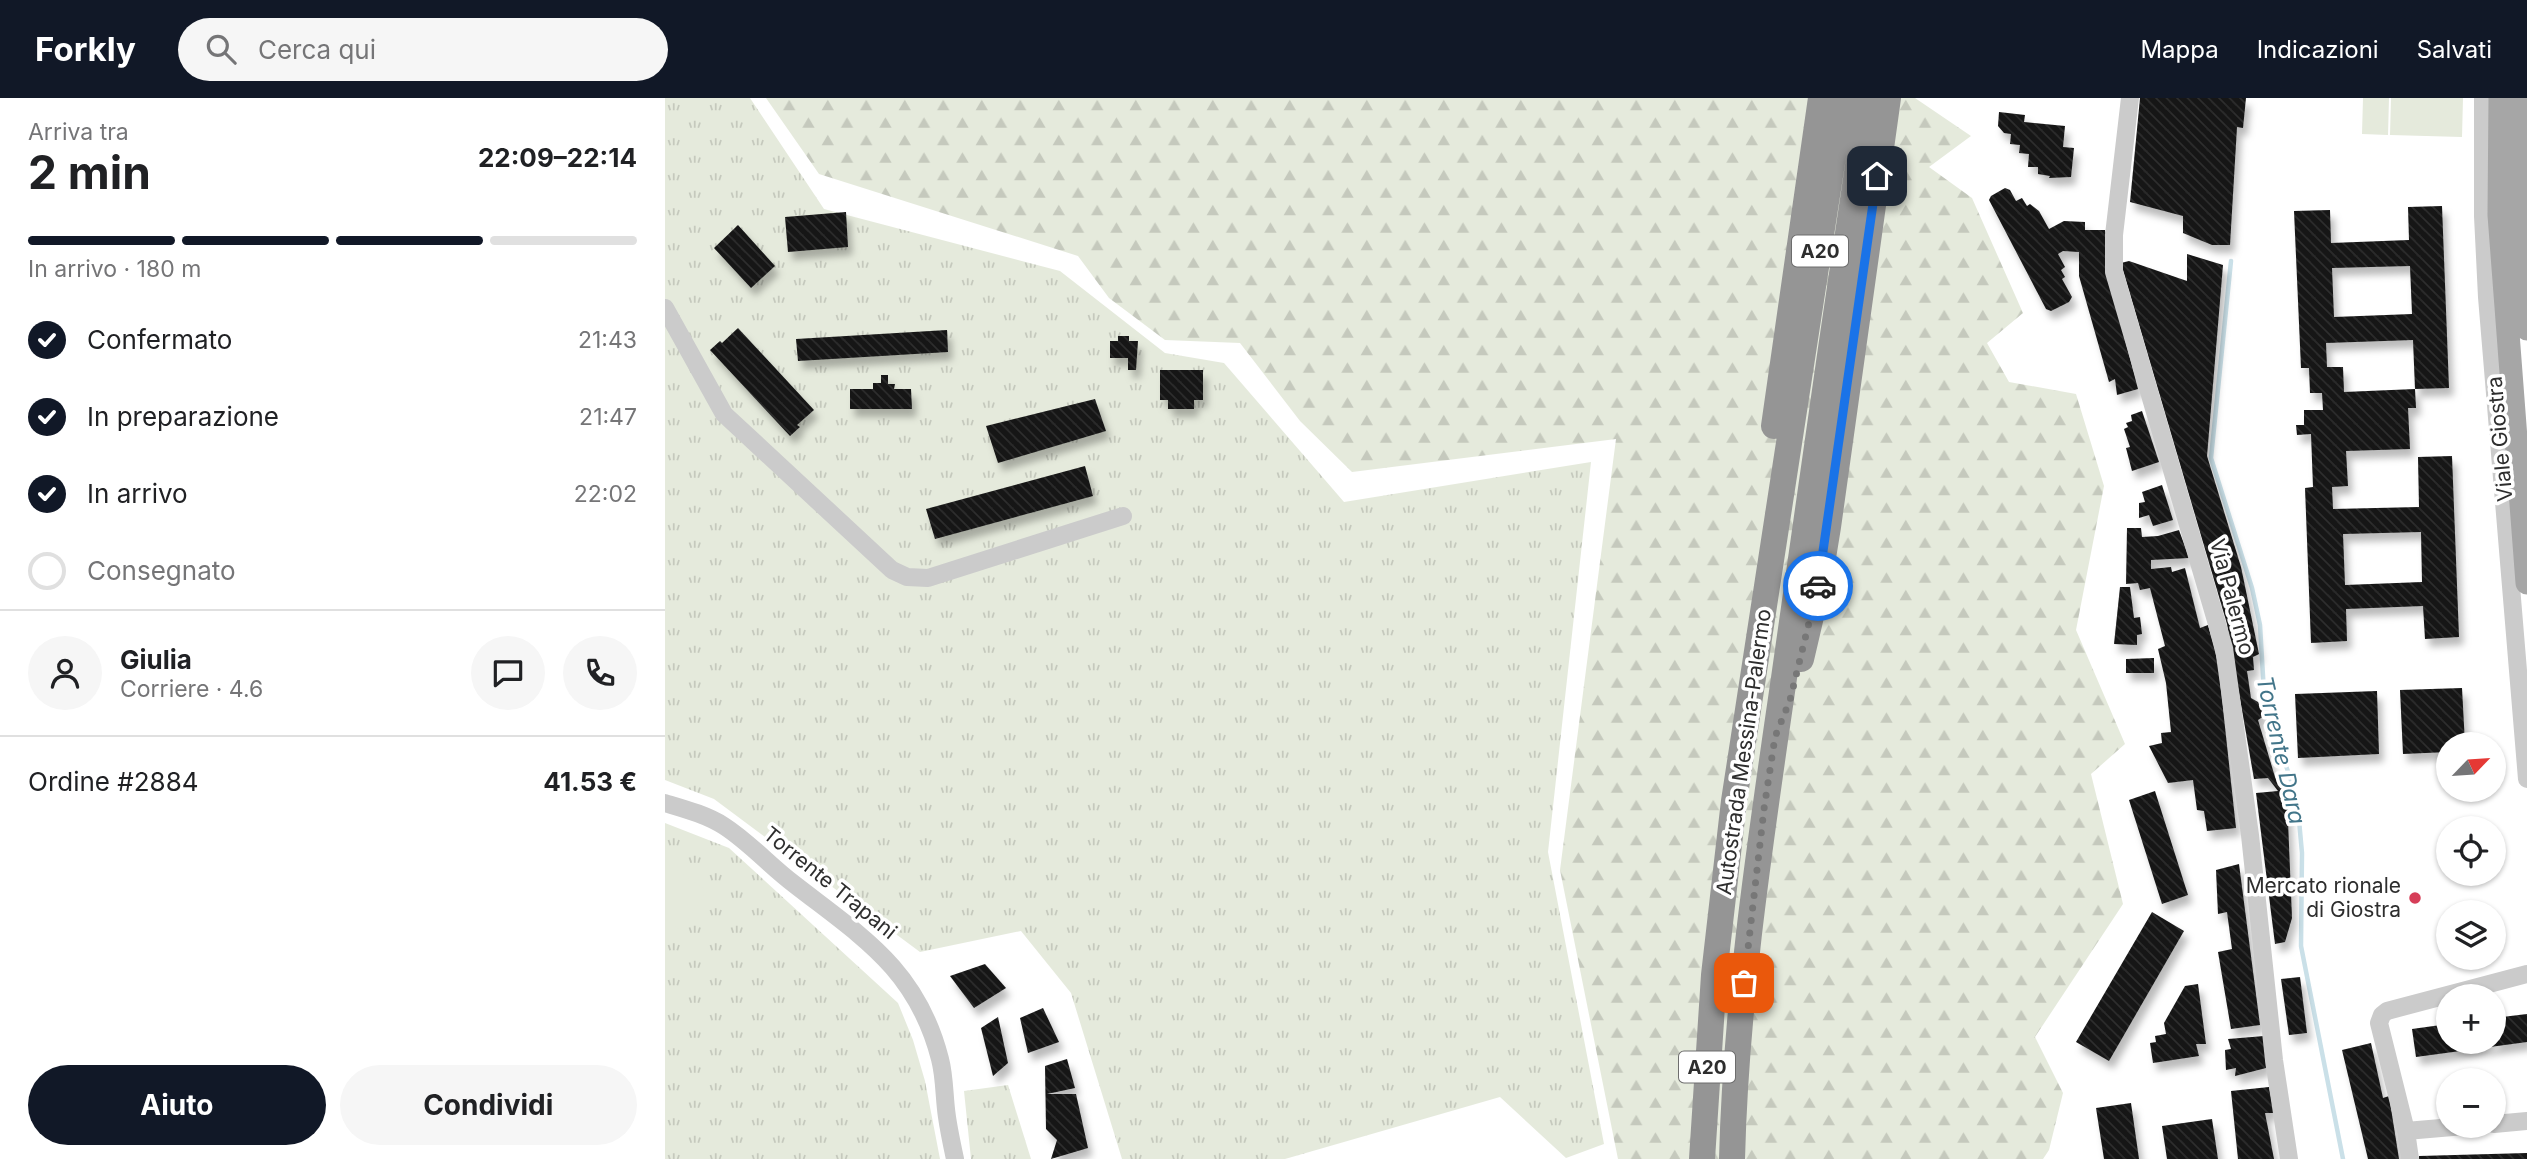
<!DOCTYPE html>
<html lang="it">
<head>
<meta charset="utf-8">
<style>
	:root { --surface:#fff; --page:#f6f6f6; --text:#202124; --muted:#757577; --line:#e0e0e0; --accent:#111827 }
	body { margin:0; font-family:Inter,sans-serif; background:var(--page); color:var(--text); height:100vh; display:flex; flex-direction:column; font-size:26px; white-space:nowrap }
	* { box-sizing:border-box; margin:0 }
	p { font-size:23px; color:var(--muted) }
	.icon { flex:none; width:38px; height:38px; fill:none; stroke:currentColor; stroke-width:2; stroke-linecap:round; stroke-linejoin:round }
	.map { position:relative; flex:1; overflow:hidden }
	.drawer { display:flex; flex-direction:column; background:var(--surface); width:665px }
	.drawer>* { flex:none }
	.needle { width:46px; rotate:65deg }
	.buttons { position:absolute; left:1771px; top:634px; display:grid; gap:14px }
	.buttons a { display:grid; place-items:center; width:70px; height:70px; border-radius:50%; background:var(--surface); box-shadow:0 2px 5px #0004; font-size:35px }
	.pin { position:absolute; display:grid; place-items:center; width:60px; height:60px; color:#fff; margin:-30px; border-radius:14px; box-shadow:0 4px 10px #0006 }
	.courier { position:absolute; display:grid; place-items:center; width:70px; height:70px; margin:-35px; border:5px solid #1a73e8; border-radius:50%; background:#fff; color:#222; box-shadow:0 2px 9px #0007 }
	.overview em { font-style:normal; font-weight:700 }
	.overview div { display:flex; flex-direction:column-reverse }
	.overview { display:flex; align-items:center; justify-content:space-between; height:119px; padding:0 28px }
	h1 { font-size:46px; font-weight:700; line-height:52px }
	.bar { display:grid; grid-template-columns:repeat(4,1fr); gap:10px 7px; align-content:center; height:84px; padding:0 28px }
	.bar i { height:9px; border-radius:5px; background:var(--line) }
	.bar .active { background:var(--accent) }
	.bar p { grid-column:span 4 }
	.line { display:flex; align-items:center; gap:18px; padding:0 28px; border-top:2px solid var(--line) }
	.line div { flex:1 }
	.round { display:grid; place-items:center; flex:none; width:74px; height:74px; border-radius:37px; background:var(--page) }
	ol { padding:0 28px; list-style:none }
	li { display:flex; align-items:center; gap:21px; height:77px }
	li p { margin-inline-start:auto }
	li .icon { padding:7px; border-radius:50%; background:var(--accent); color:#fff; stroke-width:4 }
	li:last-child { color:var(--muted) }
	li i { width:38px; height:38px; border:4px solid var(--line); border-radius:50% }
	.primary-button { display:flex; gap:14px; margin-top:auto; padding:14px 28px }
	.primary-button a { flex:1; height:80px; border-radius:42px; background:var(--accent); color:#fff; font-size:28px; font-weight:700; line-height:80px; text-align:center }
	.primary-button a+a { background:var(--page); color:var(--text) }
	header { display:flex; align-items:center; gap:42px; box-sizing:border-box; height:98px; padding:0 35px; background:var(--accent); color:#fff }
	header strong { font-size:33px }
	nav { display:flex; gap:38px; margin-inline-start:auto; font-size:24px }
	.search { width:490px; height:63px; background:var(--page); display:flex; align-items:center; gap:18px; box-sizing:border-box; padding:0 24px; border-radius:38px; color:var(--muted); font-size:26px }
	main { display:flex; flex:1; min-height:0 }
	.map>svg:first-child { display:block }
</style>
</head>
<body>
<header>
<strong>Forkly</strong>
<div class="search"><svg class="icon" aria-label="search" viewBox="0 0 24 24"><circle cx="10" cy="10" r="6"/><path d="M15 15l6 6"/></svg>Cerca qui</div>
<nav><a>Mappa</a><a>Indicazioni</a><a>Salvati</a></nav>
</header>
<main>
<section class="drawer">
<div class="overview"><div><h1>2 min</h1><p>Arriva tra</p></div><em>22:09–22:14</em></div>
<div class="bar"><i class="active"></i><i class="active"></i><i class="active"></i><i></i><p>In arrivo · 180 m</p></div>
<ol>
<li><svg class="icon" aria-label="check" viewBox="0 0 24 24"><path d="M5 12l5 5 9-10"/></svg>Confermato<p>21:43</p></li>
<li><svg class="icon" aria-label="check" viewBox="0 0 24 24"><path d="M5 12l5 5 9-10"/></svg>In preparazione<p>21:47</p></li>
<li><svg class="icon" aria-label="check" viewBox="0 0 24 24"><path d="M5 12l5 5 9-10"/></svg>In arrivo<p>22:02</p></li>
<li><i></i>Consegnato</li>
</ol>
<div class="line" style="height:126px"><a class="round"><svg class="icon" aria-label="person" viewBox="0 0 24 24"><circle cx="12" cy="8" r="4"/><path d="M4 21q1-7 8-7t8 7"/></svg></a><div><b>Giulia</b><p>Corriere · 4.6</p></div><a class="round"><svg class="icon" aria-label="chat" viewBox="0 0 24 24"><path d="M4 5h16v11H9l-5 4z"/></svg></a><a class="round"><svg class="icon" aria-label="phone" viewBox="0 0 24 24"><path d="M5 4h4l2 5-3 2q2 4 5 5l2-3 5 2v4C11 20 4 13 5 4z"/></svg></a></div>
<div class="line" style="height:91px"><div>Ordine #2884</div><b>41.53 €</b></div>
<div class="primary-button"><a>Aiuto</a><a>Condividi</a></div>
</section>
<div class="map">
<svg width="1862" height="1061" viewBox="0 0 1862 1061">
	<defs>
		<pattern id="grass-tufts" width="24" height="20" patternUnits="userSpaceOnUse" patternTransform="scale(1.75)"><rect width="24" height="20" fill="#e5eadc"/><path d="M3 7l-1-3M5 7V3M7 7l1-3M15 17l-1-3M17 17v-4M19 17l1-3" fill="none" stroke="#c5c9bd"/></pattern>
		<pattern id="forest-firs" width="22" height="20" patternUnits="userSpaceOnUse" patternTransform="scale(1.75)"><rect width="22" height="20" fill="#e5eadc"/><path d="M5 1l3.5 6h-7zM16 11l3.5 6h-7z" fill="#c5c9bd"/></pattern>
		<pattern id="building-back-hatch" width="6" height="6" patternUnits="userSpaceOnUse" patternTransform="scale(1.75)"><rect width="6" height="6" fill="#151515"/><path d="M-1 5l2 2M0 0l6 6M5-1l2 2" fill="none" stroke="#2f2f2f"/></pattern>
		<filter id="shadow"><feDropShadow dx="4.5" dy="8" stdDeviation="3.5" flood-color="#0004"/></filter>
	</defs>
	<rect width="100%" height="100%" fill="#fff"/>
	<path fill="url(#grass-tufts)" d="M0,0H85L159,111L395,173L500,255L559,265L679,404L926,364L883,754L939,1046L901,1060L835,999L620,1061H457L406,895L356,833L255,854L49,701L0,682Z
		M0,725L64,750L233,905L248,942L260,983L275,1061H0Z
		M343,987L366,1061H306L299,993Z"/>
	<path fill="url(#forest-firs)" d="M101,0H1250L1306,38L1264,69L1307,100L1358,215L1322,245L1344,284L1411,296L1439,388L1411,532L1460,646L1426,676L1458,806L1370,939L1398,995L1384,1052L1378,1061H953L895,772L951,341L687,374L635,323L575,245L500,242L444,200L413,158L154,76Z"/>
	<path fill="#e5eadc" d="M1698,0H1724L1723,37L1697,36Z
		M1726,0H1798L1797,39L1725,37Z
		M0,764L42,793L15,832L0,821Z"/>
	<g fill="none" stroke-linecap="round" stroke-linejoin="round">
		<path stroke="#cae0e8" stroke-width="4.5" d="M1566,163L1546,360L1587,490L1595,527L1599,595L1602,612L1632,700L1637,755L1636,848L1678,1061"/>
	</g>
	<path fill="url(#building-back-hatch)" fill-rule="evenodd" filter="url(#shadow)" d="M1475,0H1581L1578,30L1572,29L1565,147H1547L1518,135V118L1465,104Z
		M1334,14L1360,17L1359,24L1400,28L1398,49L1409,50L1406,79L1384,80L1385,78L1373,76V69H1363L1364,56L1354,55L1355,47L1345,46L1346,36L1339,35L1333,28Z
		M1340,90L1345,92L1351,103L1357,100L1362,108L1365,106L1374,113L1384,131L1399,123L1420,124V132H1440L1458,234L1473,291L1452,297L1450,281L1444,284L1414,178V154L1398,153L1393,156L1400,169L1396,172L1400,179L1397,181L1407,199L1404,204L1386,213L1381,211L1324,102L1326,98Z
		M1777,108L1784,290L1750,291L1751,310H1743L1745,351L1681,353L1683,388L1667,389L1668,411L1754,409L1753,359L1787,358L1794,539L1760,541L1758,508L1681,511L1682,543L1646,545L1640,390L1648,389L1646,336L1632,337L1631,327H1639V312H1658L1657,295H1645L1644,270H1636L1629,113L1665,112L1666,145L1744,142L1743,109ZM1745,168L1747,216L1669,219L1667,170ZM1748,242L1750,291L1679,294L1678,269H1662L1661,245ZM1756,434L1757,484L1680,487L1678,436Z
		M181,114L183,149L123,154L120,119Z
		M73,127L110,168L86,190L49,150Z
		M1522,156L1558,167L1542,358L1576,469L1594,556L1588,559L1589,572L1582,573L1586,600L1593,604L1599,618L1593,622L1610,679L1622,699L1627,820L1620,844L1610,846L1591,695L1613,693L1603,680L1589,681L1562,526L1456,165L1464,163L1522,183Z
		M73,230L149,312L132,327L135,329L125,338L45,252L55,243L57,245Z
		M282,232L283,254L133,263L131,241Z
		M453,238H464V243H473L471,272H463V260H445V243H453Z
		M495,272H538V302H529V311H503V302H495Z
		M216,277H223V286H230L229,291H246L247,311H185V291H208V285H216Z
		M430,301L441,333L333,365L321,328Z
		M1477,313L1494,364L1467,373L1461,350L1465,349L1459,331L1463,329L1461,325L1467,323L1466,317Z
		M420,368L428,398L270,441L261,411Z
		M1497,387L1508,422L1488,428L1484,417L1474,420V405L1480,404L1477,394Z
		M1462,430H1476L1477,439L1493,438L1514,432L1524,460L1486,462V471L1506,469L1507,474L1520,470L1535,530L1543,527L1553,565L1571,730L1542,733L1539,713L1532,712L1528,682L1503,685L1484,648L1497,645L1496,635L1506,634L1501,585L1493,551L1500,548L1485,490L1475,492L1473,485L1461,486Z
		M1455,489H1465L1469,520L1475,519L1477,536L1472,537V547L1449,546Z
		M1489,560V575H1461V561Z
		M1797,590L1800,646H1783V654L1738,656L1735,592Z
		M1712,593L1714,656L1633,660L1630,596Z
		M1490,693L1523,797L1497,806L1464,702Z
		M1574,766L1595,927L1566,931L1553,854L1567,851L1562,814L1553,816L1551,772Z
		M1487,814L1519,833L1444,963L1411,944Z
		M320,866L341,890L309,910L285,878Z
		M1635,879L1642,935L1624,937L1616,881Z
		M1533,886L1541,946H1531L1534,958L1488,965L1485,945L1491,944L1490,938L1501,936L1499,925L1520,888Z
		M378,910L394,944L363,955L355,920Z
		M1862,916V944L1751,959L1747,931L1783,926V943H1829V920Z
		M333,919L343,965L328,978L316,930Z
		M1599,938L1601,970L1570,978L1571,970L1561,972L1560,952L1566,951L1563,941Z
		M1706,945L1718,1000L1724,998L1734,1061H1703L1677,952Z
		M402,961L410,990L382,996H411L423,1050L386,1061L392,1042L381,1031L380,968Z
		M1604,989L1609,1015H1600L1609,1061H1573L1566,993Z
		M1466,1005L1474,1061H1439L1431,1010Z
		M1547,1021L1553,1061H1502L1497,1028Z
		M1862,1055V1061H1754V1058Z"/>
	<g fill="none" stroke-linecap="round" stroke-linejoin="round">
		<path stroke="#cbcbcb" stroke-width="18" d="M1465,0L1449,137V174L1559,550L1585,737L1609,962L1624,1061
			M1818,0V118L1822,199L1862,681
			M0,210L59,316L227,472L242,479L263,480L458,418
			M0,705C20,711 42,717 59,728C84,744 105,768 129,786C197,839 252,871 275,961C280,980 279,1000 282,1019C284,1033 287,1047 290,1061
			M1829,1026L1862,1023
			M1741,1033L1811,1027
			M1745,1061L1741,1033L1714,925L1717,917L1722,913L1862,876"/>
		<path stroke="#a6a6a6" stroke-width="23" d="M1835,0L1834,117L1862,485
			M1853,0L1854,116L1862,231"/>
		<path stroke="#959595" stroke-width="26" d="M1109,328L1156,0
			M1136,561L1154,484L1163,429L1223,0
			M1037,1061L1049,877L1069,703L1177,0
			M1067,1061C1071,900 1096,739 1119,580C1146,387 1174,193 1203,0"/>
	</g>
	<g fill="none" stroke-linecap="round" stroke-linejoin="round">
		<path stroke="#777" stroke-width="7" stroke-dasharray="0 12.6" d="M1079,885L1099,711L1110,639L1125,602L1153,488"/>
		<path stroke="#1a73e8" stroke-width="9" d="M1153,488L1212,78"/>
	</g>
	<circle fill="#d63e58" stroke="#fff" stroke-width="2.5" cx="1750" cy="800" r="7"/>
	<g text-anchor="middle" stroke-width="7" stroke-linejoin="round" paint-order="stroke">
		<g fill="#fff" stroke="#6d6d6d" stroke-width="2">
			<rect x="1127" y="137.5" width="56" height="31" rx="5"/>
			<rect x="1014" y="953.5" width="56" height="31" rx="5"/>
		</g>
		<g font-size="19" font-weight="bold" fill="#2e2e2e">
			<text x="1155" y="160">A20</text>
			<text x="1042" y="976">A20</text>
		</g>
		<g font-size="21" fill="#2e2e2e" stroke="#fff">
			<text transform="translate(1835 341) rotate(-95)" y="7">Viale Giostra</text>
			<text transform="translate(1567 499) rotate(75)" y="7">Via Palermo</text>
			<text transform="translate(1079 654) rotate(-82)" y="7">Autostrada Messina-Palermo</text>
			<text transform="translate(165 785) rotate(39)" y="7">Torrente Trapani</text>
		</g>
		<g font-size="21" fill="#2e2e2e" stroke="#fff" text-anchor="end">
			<text x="1736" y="795">Mercato rionale<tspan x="1736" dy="24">di Giostra</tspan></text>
		</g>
		<g font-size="23" font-style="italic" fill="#427589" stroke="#fff">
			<text transform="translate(1616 652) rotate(77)" y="8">Torrente Dara</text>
		</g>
	</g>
</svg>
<div class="buttons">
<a><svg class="needle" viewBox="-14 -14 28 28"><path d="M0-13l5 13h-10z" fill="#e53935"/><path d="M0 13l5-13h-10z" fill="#757577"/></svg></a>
<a><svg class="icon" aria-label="locate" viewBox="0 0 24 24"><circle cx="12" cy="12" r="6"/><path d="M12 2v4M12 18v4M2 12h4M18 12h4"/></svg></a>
<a><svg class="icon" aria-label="layers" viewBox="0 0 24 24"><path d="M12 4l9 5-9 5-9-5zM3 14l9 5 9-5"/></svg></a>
<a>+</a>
<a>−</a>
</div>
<div class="pin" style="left:1079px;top:885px;background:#ea580c"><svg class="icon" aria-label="bag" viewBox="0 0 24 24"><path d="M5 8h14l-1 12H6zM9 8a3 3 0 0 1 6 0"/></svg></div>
<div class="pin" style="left:1212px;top:78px;background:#1f2937"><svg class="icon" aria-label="home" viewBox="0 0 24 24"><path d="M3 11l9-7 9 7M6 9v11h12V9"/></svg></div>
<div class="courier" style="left:1153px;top:488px"><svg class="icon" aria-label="car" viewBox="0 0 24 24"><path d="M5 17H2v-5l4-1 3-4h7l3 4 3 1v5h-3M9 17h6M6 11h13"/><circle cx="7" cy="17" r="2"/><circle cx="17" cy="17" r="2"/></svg></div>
</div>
</main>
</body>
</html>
